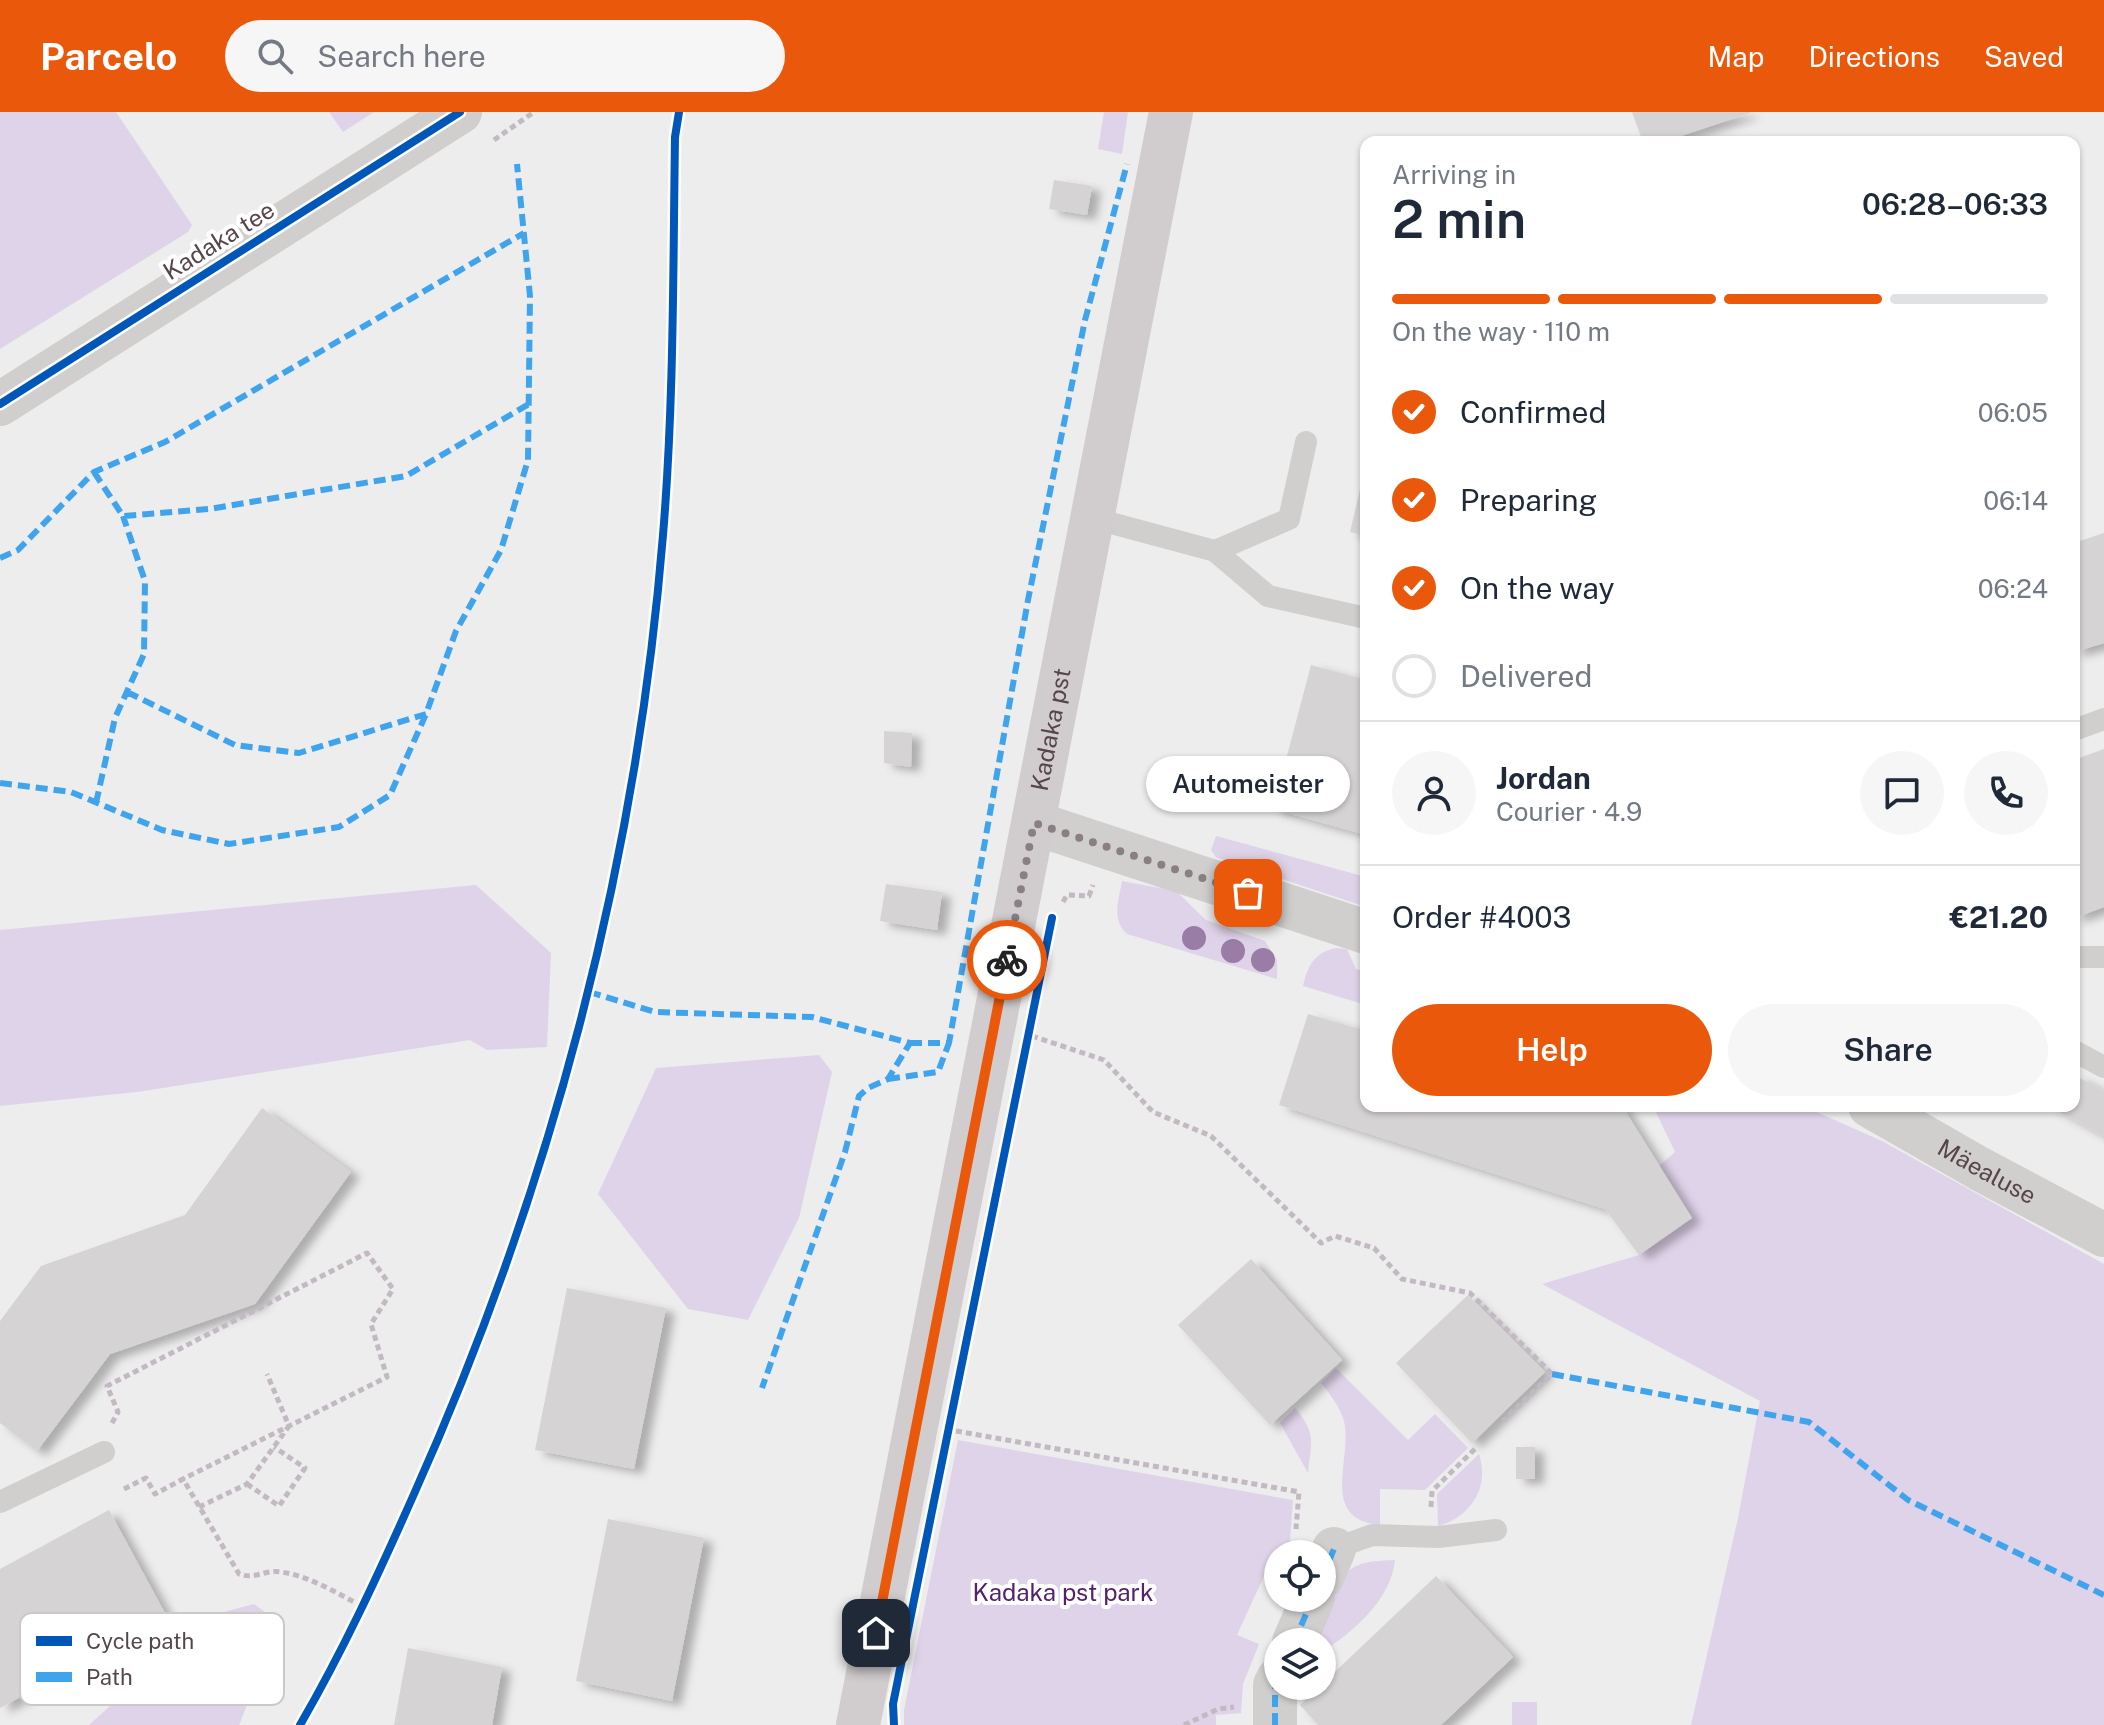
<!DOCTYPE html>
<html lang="en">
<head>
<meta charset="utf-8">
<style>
	:root { --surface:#fff; --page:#f6f6f7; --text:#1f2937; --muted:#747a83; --line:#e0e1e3; --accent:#ea580c }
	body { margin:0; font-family:"Public Sans",sans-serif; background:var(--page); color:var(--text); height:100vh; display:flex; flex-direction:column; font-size:30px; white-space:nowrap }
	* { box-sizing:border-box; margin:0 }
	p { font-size:26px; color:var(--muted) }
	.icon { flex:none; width:44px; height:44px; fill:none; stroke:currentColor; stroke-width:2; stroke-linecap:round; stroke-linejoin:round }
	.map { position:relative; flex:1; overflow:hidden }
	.details { position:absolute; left:1360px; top:24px; width:720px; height:976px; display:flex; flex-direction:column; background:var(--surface); border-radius:16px; box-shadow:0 2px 6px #0004 }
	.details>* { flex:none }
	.tools { position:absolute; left:1264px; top:1428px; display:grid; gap:16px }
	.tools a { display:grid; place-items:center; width:72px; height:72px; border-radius:50%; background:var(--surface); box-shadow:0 2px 6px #0004; font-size:40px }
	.pin { position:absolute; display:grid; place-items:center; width:68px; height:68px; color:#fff; margin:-34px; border-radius:16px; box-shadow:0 4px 12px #0006 }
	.courier { position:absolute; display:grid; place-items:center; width:80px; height:80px; margin:-40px; border:6px solid #ea580c; border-radius:50%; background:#fff; color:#222; box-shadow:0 2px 10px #0007 }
	.bubble { position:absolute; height:56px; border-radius:28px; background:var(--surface); box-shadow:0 2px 6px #0004; font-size:26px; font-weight:600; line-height:56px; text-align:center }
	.summary em { font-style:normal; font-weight:600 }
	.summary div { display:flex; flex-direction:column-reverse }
	.summary { display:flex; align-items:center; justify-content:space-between; height:136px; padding:0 32px }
	h1 { font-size:52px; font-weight:600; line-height:60px }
	.bar { display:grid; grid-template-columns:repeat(4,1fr); gap:12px 8px; align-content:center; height:96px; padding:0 32px }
	.bar i { height:10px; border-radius:6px; background:var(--line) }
	.bar .selected { background:var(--accent) }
	.bar p { grid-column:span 4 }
	.line { display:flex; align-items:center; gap:20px; padding:0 32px; border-top:2px solid var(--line) }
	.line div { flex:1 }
	.round { display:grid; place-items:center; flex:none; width:84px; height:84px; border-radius:42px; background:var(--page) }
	ol { padding:0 32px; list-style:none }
	li { display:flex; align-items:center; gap:24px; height:88px }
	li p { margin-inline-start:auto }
	li .icon { padding:8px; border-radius:50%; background:var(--accent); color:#fff; stroke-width:4 }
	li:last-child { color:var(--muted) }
	li i { width:44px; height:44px; border:4px solid var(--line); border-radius:50% }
	.primary-button { display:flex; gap:16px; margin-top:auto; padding:16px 32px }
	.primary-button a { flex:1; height:92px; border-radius:48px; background:var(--accent); color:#fff; font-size:32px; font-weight:600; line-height:92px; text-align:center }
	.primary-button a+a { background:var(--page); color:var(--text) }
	header { display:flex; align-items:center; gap:48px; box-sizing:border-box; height:112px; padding:0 40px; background:var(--accent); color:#fff }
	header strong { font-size:38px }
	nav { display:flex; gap:44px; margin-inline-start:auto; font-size:28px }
	.search { width:560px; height:72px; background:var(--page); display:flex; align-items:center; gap:20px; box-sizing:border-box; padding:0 28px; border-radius:44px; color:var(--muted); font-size:30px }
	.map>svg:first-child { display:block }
</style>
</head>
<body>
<header>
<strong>Parcelo</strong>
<div class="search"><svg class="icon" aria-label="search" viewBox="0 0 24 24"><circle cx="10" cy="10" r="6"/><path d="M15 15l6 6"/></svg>Search here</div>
<nav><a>Map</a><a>Directions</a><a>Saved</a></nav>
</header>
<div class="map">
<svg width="2104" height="1613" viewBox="0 0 2104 1613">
	<defs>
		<filter id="shadow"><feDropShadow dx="9" dy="5" stdDeviation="4" flood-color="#0004"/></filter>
	</defs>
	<rect width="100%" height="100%" fill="#ecedec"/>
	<path fill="#dfd3e9" d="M0,0H116L192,113L188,120L0,237Z
		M329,0H374L343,20Z
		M1104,0H1128L1122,42L1098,37Z
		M1216,724L1366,765V795L1216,745L1211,738Z
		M1122,769L1176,779L1206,808L1265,829L1277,848V867L1127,822C1111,808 1119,787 1122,769Z
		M476,773L551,841L547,935L487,938L470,928L137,980L0,994V818Z
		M1336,836L1347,837L1356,857L1366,860V893L1303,874C1308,853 1314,841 1336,836Z
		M819,943L832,960L799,1106L748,1208L688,1197L598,1082L656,956Z
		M1653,994H1803L1882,1029L2104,1152V1613H1691L1738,1406L1760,1289L1542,1172L1639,1143L1659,1054L1675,1040Z
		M1336,1256L1408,1328L1435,1302L1468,1336L1425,1378L1380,1377V1413C1318,1407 1353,1347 1344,1309C1340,1295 1330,1282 1321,1271Z
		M1295,1296C1317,1322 1311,1329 1308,1361L1280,1311Z
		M958,1328L1293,1388L1289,1442H1278V1453L1270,1451L1237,1523L1259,1532L1243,1572L1241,1601L1216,1603V1613H904V1598Z
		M1479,1342C1490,1375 1471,1405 1438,1414L1437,1382Z
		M1395,1448C1391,1488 1354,1519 1322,1540V1530H1312C1321,1512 1335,1467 1351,1457C1364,1448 1381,1449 1395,1448Z
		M254,1492L280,1511L239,1613H89L209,1504Z
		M1512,1590H1537V1613H1512Z"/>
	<path fill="#d5d3d3" filter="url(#shadow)" d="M1632,0H1750V1L1663,30H1643Z
		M1054,68L1092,74L1087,103L1049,97Z
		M1365,356H1366V424L1350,420Z
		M2104,421V531L2074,540V431Z
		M1311,553L1366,568V723L1273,697Z
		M884,619L912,621L911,655L884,651Z
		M2104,637V795L2074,806V648Z
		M886,772L942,780L937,818L880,809Z
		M1308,902L1366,919V994H1622L1692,1106L1639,1143L1605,1097L1279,993Z
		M2074,963L2104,979V1024L2049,994H2074Z
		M262,996L351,1060L255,1192L110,1242L37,1339L0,1311V1209L41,1154L185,1103Z
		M1251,1147L1342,1248L1270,1313L1178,1213Z
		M567,1176L666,1196L634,1357L535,1338Z
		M1468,1183L1545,1260L1472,1331L1396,1251Z
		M1516,1335H1535V1367H1516Z
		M109,1398L167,1505L0,1596V1457Z
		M608,1407L704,1426L672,1589L576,1569Z
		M1436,1464L1513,1545L1441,1613H1318L1300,1593Z
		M408,1536L502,1555L492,1613H394Z"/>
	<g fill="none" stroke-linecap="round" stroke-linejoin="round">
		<path stroke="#c2b9c2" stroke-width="5" stroke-dasharray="6 4" stroke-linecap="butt" d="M494,28L534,0
			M1063,790L1067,783L1089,784L1093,773
			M1032,924L1104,948L1153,1000L1211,1024L1321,1131L1335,1124L1374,1136L1402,1167L1470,1181L1552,1262L1503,1309
			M112,1311L118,1300L107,1274L367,1141L393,1177L371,1212L387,1265L183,1367
			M956,1319L1299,1380L1296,1417
			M247,1372L279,1394L305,1356L274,1335
			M124,1377L146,1366L155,1382L183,1367L239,1462C255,1468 265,1457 281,1460C310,1464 336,1481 362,1494
			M199,1395L247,1372L289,1314L267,1262
			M1431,1395L1432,1379L1476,1336
			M1184,1613L1218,1597L1234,1595"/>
		<path stroke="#d1cece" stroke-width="22" d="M1092,406L1215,439L1268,484L1366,506
			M1215,439L1289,407L1306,330
			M2074,618L2104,607
			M2074,845H2104
			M2074,939L2104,955
			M0,1390L104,1340
			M1334,1437L1372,1423L1438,1425L1496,1418"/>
		<g stroke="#d1cece" stroke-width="44">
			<path d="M0,292L460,0"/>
			<path d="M1034,711L1366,820"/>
			<path id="s1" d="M1870,994L1980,1057L2104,1123"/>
			<path d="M1322,1465L1334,1437"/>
			<path d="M1294,1530L1313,1486"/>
			<path d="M1275,1613V1573L1278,1567"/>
		</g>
		<path stroke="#d1cdce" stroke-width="44" id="s2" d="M858,1613L1171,0"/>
		<path stroke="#40a4ed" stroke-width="6" stroke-dasharray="12 6" stroke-linecap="butt" d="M94,360L123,404L209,397L406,364L529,292
			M0,446L18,438L94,360L165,330L524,121
			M127,580L235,633L299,641L426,602
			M0,671L71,680L162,718L229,732L339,715L390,683L426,602L456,519L501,438L528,348L530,184L517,52
			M96,691L115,606L144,542L145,469L123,404
			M589,880L655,900L812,905L910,931L888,967L868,976L859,984L845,1040L762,1276
			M910,931H949L1028,488L1085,208L1127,52
			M888,967L938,960L949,931
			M1552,1262L1809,1310L1908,1388L2104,1483
			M1322,1465L1334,1437
			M1294,1530L1313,1486
			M1275,1613V1573L1278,1567"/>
		<defs>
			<path id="cycleway" d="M0,292L460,0
				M300,1613C343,1539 379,1461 414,1382C550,1079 636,755 663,423C674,291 673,157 675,25L679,0
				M894,1613L893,1592L1052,806"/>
		</defs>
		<use href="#cycleway" stroke="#fff" stroke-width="13"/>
		<use href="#cycleway" stroke="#0057b8" stroke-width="8"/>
	</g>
	<g fill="#997da6">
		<circle cx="1194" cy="826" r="12"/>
		<circle cx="1233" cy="839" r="12"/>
		<circle cx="1263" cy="848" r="12"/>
	</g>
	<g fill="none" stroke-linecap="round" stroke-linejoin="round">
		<path stroke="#8a8084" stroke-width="8" stroke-dasharray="0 14.4" d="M1007,848L1034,711L1248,781"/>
		<path stroke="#ea580c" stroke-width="10" d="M876,1521L1007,848"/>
	</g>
	<g text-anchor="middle" stroke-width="8" stroke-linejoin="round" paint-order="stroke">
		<g font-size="24" fill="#56464c" stroke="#fff">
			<text transform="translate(219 129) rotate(-32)" y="8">Kadaka tee</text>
			<text dy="8" stroke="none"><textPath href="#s2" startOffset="1014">Kadaka pst</textPath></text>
			<text dy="8" stroke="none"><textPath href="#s1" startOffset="134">Mäealuse</textPath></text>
		</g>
		<g font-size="24" fill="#55216d" stroke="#fff">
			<text x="1063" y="1489">Kadaka pst park</text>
		</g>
	</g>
	<rect x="20" y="1501" width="264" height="92" rx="12" fill="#fff" stroke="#ccc8c9" stroke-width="2"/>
	<rect x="36" y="1524" width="36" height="10" fill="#0057b8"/>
	<rect x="36" y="1560" width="36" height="10" fill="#40a4ed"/>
	<g font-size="22" fill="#56464c">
		<text x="86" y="1537">Cycle path</text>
		<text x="86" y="1573">Path</text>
	</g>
</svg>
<div class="tools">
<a><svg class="icon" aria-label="locate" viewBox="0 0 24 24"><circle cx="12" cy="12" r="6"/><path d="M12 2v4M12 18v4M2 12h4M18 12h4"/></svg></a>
<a><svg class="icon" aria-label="layers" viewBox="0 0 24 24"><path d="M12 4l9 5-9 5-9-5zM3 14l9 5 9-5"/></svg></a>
</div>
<div class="pin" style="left:1248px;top:781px;background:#ea580c"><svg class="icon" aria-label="bag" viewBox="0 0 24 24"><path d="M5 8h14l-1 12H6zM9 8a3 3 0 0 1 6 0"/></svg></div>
<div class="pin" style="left:876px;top:1521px;background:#1f2937"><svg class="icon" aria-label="home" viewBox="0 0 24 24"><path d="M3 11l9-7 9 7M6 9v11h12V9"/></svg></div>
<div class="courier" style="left:1007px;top:848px"><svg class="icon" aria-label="bike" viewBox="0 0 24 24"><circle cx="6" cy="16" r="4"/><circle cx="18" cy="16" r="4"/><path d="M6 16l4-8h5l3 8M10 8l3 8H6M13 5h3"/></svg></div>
<div class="bubble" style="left:1146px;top:644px;width:204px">Automeister</div>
<section class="details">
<div class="summary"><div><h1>2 min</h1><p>Arriving in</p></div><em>06:28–06:33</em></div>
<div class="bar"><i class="selected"></i><i class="selected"></i><i class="selected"></i><i></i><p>On the way · 110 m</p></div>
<ol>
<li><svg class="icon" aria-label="check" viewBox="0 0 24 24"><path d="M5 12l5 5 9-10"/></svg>Confirmed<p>06:05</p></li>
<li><svg class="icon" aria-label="check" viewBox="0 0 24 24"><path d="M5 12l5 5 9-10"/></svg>Preparing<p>06:14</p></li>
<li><svg class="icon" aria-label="check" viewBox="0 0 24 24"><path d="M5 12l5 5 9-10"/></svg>On the way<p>06:24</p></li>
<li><i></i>Delivered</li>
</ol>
<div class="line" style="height:144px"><a class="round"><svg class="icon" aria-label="person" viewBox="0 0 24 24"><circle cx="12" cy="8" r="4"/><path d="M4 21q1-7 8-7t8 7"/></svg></a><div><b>Jordan</b><p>Courier · 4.9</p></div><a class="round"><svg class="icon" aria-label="chat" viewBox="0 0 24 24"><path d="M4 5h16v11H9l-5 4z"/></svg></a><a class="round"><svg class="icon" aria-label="phone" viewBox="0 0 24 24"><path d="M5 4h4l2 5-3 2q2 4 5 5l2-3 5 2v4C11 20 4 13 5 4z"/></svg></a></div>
<div class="line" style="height:104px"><div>Order #4003</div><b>€21.20</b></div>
<div class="primary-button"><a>Help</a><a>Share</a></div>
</section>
</div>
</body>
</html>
